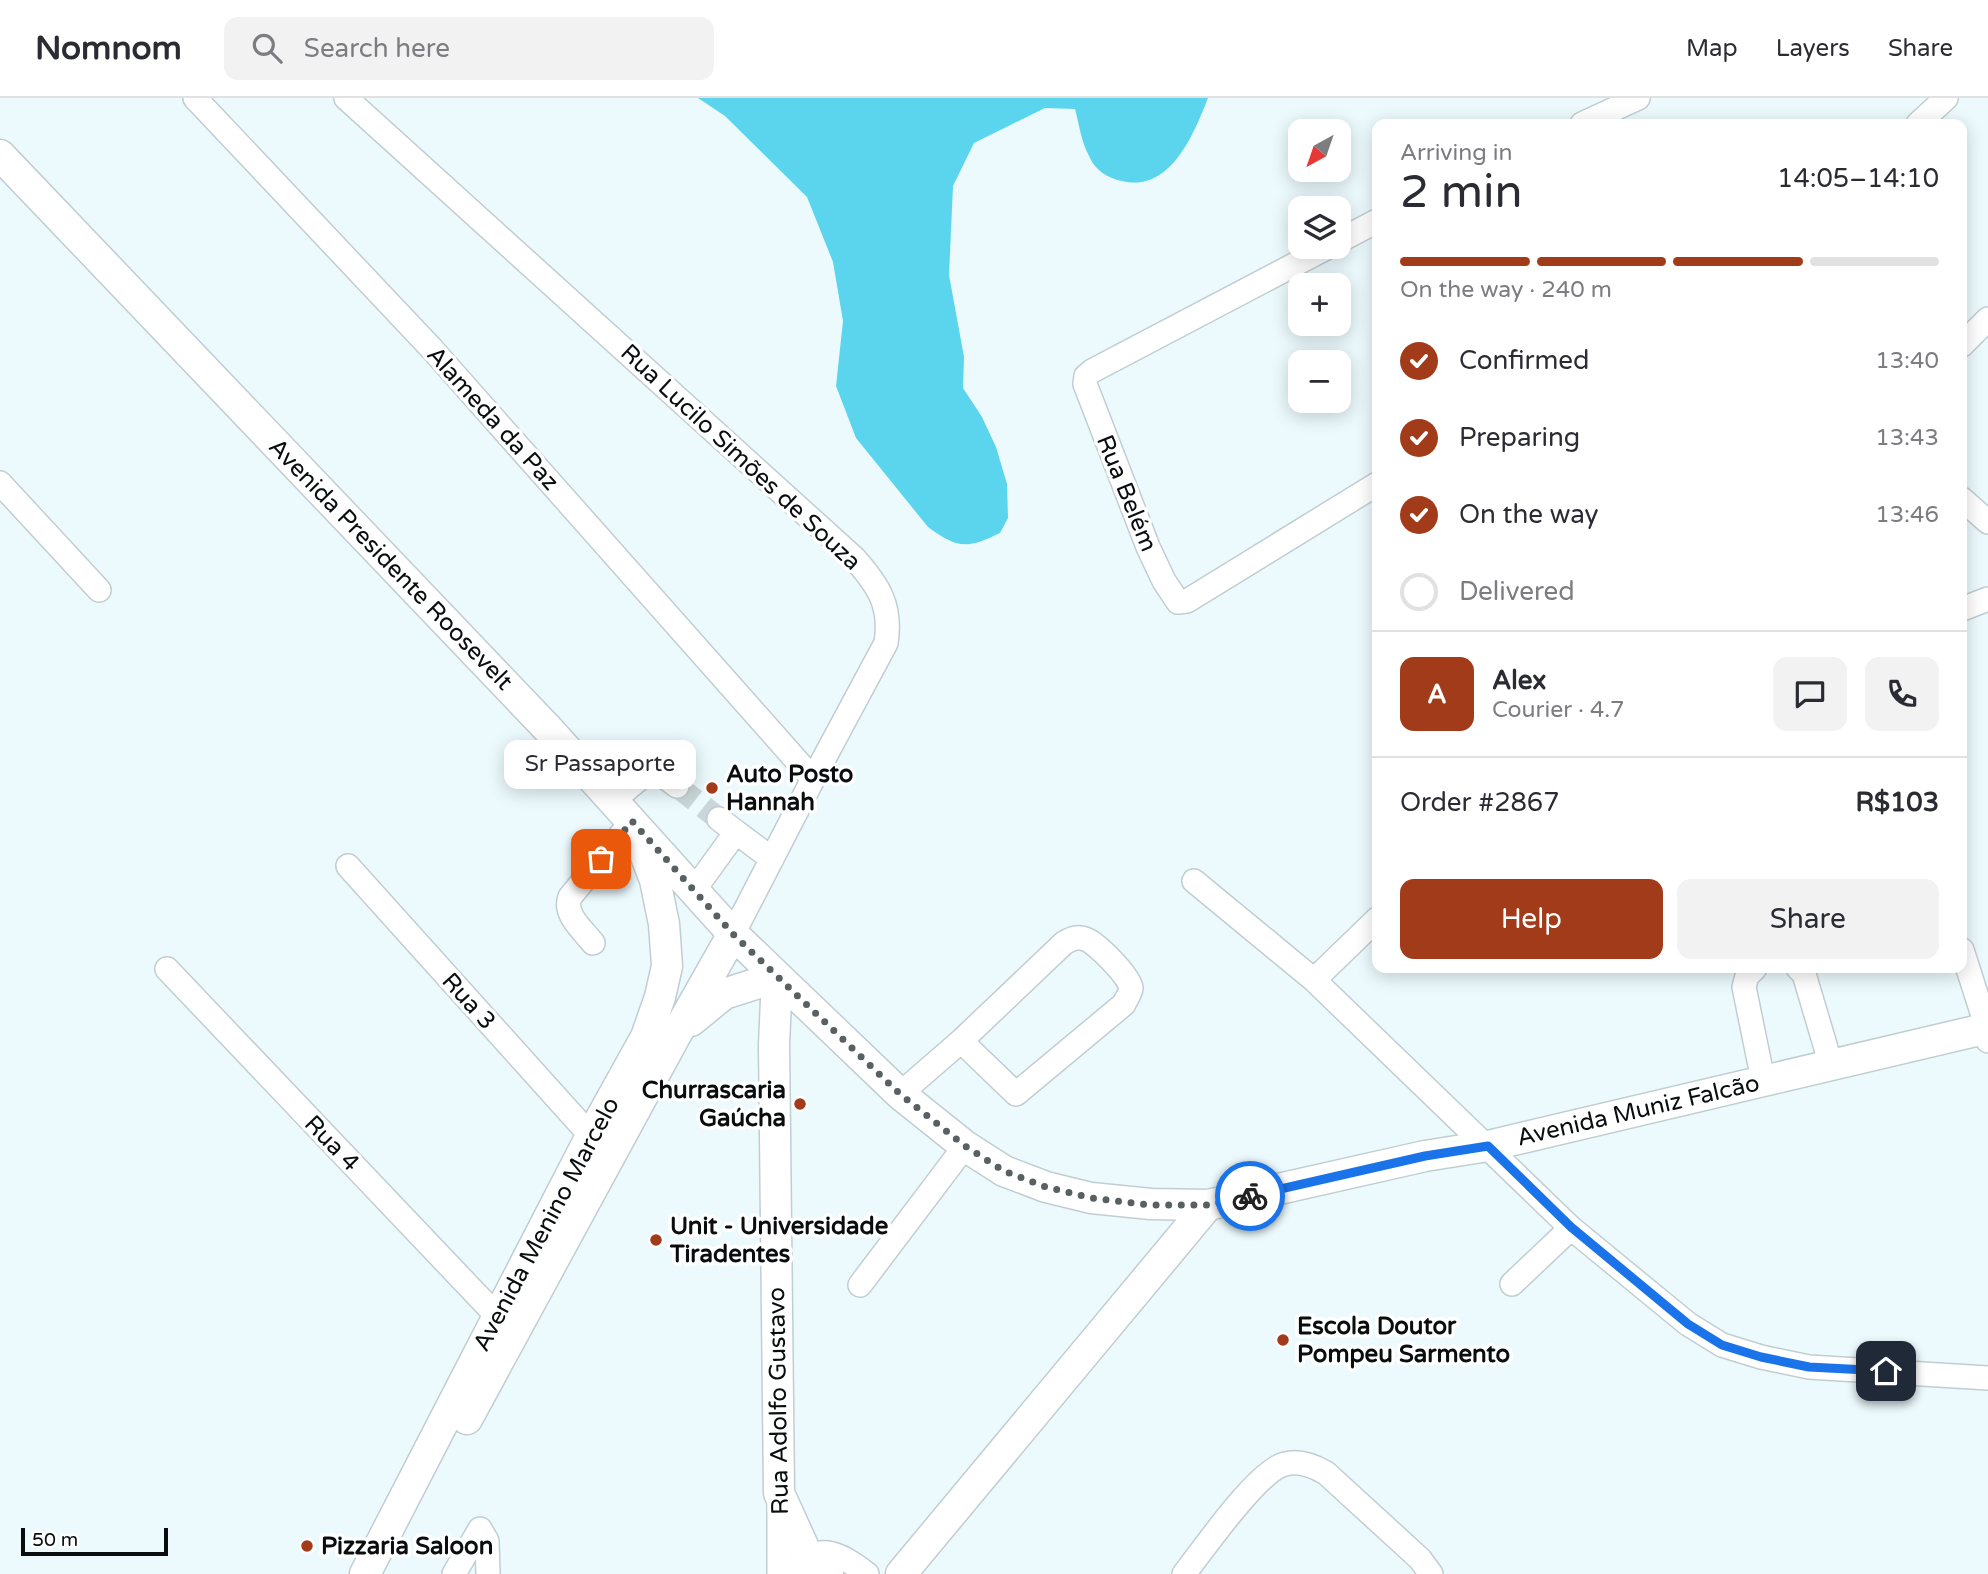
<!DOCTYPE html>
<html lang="en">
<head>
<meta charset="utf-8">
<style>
	:root { --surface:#fff; --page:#f2f2f3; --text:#2b2b33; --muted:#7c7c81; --line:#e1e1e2; --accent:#a23b19 }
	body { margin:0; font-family:"Varela Round",sans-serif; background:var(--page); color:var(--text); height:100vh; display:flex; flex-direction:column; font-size:26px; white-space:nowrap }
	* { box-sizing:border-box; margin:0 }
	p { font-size:23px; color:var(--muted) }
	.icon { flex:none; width:38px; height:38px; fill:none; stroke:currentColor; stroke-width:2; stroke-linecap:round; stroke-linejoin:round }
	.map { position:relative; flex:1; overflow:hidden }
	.panel { position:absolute; left:1372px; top:21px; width:595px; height:854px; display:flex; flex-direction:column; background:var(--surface); border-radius:14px; box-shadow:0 4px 18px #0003 }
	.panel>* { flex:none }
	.needle { width:46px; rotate:220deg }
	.tools { position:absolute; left:1288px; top:21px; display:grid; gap:14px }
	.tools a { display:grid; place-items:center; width:63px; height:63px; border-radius:14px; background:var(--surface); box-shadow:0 4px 18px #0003; font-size:35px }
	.scale { position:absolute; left:21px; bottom:18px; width:147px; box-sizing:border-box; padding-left:7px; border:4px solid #090d0e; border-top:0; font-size:19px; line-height:24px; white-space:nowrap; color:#090d0e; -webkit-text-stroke:5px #fff; paint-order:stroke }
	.pin { position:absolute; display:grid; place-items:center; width:60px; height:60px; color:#fff; margin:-30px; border-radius:14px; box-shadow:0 4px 10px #0006 }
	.courier { position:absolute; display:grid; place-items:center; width:70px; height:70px; margin:-35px; border:5px solid #1a73e8; border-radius:50%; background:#fff; color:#222; box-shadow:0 2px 9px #0007 }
	.bubble { position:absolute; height:49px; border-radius:14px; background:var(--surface); box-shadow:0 4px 18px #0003; font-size:23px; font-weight:600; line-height:49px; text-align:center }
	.overview em { font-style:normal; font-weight:600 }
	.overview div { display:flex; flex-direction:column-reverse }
	.overview { display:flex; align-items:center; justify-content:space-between; height:119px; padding:0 28px }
	h1 { font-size:46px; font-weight:600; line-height:52px }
	.bar { display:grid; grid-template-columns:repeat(4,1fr); gap:10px 7px; align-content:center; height:84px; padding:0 28px }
	.bar i { height:9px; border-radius:5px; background:var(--line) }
	.bar .active { background:var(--accent) }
	.bar p { grid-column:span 4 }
	.line { display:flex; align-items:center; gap:18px; padding:0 28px; border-top:2px solid var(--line) }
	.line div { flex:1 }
	.round { display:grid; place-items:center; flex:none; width:74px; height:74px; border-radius:14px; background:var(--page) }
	ol { padding:0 28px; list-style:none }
	li { display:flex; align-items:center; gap:21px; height:77px }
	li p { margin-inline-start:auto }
	li .icon { padding:7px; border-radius:50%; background:var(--accent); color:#fff; stroke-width:4 }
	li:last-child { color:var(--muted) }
	li i { width:38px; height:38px; border:4px solid var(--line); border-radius:50% }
	.action { display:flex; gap:14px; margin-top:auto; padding:14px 28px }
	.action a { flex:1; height:80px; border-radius:14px; background:var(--accent); color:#fff; font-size:28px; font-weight:600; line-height:80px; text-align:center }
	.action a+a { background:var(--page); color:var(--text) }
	header { display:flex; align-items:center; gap:42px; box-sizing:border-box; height:98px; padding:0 35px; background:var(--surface); border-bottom:2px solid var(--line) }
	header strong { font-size:33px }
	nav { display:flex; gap:38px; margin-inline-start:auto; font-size:24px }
	.search { width:490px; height:63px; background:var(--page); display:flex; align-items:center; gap:18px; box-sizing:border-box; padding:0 24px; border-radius:14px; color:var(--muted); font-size:26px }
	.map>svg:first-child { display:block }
</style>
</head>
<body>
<header>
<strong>Nomnom</strong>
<div class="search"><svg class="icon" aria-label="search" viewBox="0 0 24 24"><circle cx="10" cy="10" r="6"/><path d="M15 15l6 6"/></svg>Search here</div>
<nav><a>Map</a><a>Layers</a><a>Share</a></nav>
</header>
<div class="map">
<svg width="1988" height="1476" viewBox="0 0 1988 1476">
	<rect width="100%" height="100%" fill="#ecfafd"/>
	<path fill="#5bd5ed" d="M698,0H1208C1194,35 1171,95 1122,83C1107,80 1095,72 1089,58C1081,43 1079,26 1075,11L1045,10L974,45L953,88L949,177L964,259L963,290L982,319L996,349L1007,386L1008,420L1000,435C967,451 958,451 928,429L856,340L836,288L843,223L833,164L807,99L725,18Z"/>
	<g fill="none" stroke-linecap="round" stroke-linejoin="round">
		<path stroke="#cad6d9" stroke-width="23" stroke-dasharray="23 11" stroke-linecap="butt" d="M677,688L719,721"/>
		<defs>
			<path id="minor" d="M195,0L432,251L813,681
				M346,0L854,460C878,487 892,507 886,545L813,681L733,836
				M1582,26L1638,0
				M1918,26L1946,0
				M1339,143L1377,123
				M1328,149L1092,273L1086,278L1085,286L1148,449L1164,483L1178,504L1187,503L1377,386
				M1962,247L1988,221
				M0,385L99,492
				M1962,401L1988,424
				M1962,511L1988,501
				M613,703L646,675L661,676L677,688
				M736,734L772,761
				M348,768L591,1038
				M1194,783L1314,882L1571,1130L1688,1226L1722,1247L1761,1259L1809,1269L1988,1280
				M694,792L736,734L719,721
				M593,845C583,832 563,816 570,799L632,723
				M1962,852L1987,930L1988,943
				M1755,870L1747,878L1744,889L1763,982
				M1798,870L1804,876L1831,967
				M167,871L497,1218
				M1314,882L1377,821
				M900,996L961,943L1064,845C1071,841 1077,838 1085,841C1096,844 1130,879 1131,890C1131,895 1126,901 1124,906L1016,996L961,943
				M1512,1186L1571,1130
				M860,1187L965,1048
				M454,1476L480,1431L487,1443L488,1476
				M779,1476V1402
				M790,1476C815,1441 840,1455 867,1476
				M1184,1476C1203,1452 1258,1372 1285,1366C1300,1362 1314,1368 1326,1375L1420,1461L1431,1476"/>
			<path id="major" d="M0,57L549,632L733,836L900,996L965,1048L1004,1073L1046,1089L1091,1100L1151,1106L1208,1107L1425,1058L1488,1048L1988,930
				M777,879L774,947L779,1395L808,1459L828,1476
				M691,923L724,896L777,879
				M467,1321L674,940L733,836
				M365,1476L591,1038L646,939L660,899L667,868L664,826L655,782L640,743
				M901,1476L1208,1107"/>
		</defs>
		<use href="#minor" stroke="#c1ced1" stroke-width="26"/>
		<use href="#major" stroke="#c1ced1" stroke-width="33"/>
		<use href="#minor" stroke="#fff" stroke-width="23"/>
		<use href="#major" stroke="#fff" stroke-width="30"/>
	</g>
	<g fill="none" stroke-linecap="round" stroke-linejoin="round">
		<path stroke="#586062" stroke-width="7" stroke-dasharray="0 12.6" d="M601,761L632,723L733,836L900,996L965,1048L1004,1073L1046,1089L1091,1100L1151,1107H1208L1250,1098"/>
		<path stroke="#1a73e8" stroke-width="9" d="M1250,1098L1425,1058L1488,1048L1571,1129L1688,1226L1722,1247L1761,1259L1809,1269L1886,1273"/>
	</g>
	<g fill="#a23b19" stroke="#fff" stroke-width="2.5">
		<circle cx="712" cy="690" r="7"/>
		<circle cx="800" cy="1006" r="7"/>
		<circle cx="656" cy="1142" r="7"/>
		<circle cx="1283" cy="1242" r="7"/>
		<circle cx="307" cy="1448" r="7"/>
	</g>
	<g text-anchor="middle" stroke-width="7" stroke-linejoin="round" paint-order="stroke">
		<g font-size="24" fill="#090d0e" stroke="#fff">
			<text transform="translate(493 320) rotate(48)" y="8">Alameda da Paz</text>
			<text transform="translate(741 359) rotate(43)" y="8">Rua Lucilo Simões de Souza</text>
			<text transform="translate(1127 395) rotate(68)" y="8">Rua Belém</text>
			<text transform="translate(391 466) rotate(46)" y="8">Avenida Presidente Roosevelt</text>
			<text transform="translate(469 903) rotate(48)" y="8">Rua 3</text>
			<text transform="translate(1638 1012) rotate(-13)" y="8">Avenida Muniz Falcão</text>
			<text transform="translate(332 1045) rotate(46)" y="8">Rua 4</text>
			<text transform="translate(546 1126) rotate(-62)" y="8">Avenida Menino Marcelo</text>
			<text transform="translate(778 1303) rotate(-91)" y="8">Rua Adolfo Gustavo</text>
		</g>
		<g font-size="24" font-weight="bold" fill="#090d0e" stroke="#fff" text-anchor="start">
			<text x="726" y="684">Auto Posto<tspan x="726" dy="28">Hannah</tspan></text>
			<text x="786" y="1000" text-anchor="end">Churrascaria<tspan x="786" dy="28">Gaúcha</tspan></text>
			<text x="670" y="1136">Unit - Universidade<tspan x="670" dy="28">Tiradentes</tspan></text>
			<text x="1297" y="1236">Escola Doutor<tspan x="1297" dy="28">Pompeu Sarmento</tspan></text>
			<text x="321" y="1456">Pizzaria Saloon</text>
		</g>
	</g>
</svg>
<div class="tools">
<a><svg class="needle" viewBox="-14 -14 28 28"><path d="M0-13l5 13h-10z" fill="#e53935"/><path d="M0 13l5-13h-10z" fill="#7c7c81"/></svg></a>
<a><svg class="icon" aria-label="layers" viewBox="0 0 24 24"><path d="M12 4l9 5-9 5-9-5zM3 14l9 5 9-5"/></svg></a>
<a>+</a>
<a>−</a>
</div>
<div class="scale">50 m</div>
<div class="pin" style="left:601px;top:761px;background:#ea580c"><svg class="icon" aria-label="bag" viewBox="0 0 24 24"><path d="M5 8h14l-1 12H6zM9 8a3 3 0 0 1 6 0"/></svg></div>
<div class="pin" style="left:1886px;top:1273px;background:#1f2937"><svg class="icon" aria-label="home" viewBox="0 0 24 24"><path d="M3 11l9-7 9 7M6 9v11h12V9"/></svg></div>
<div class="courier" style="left:1250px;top:1098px"><svg class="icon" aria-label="bike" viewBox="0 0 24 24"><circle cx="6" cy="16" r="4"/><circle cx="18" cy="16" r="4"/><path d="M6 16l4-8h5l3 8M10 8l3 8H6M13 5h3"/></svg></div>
<div class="bubble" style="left:504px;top:642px;width:192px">Sr Passaporte</div>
<section class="panel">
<div class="overview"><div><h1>2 min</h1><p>Arriving in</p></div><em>14:05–14:10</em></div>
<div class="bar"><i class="active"></i><i class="active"></i><i class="active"></i><i></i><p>On the way · 240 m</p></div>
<ol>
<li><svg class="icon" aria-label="check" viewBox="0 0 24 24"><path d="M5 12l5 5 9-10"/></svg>Confirmed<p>13:40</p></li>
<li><svg class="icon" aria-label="check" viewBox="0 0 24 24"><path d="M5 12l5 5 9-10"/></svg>Preparing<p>13:43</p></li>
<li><svg class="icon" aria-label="check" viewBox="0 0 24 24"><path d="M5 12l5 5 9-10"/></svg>On the way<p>13:46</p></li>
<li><i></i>Delivered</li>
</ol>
<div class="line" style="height:126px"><b class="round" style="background:var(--accent);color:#fff">A</b><div><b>Alex</b><p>Courier · 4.7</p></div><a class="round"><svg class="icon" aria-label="chat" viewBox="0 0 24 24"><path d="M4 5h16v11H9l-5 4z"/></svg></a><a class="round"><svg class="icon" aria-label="phone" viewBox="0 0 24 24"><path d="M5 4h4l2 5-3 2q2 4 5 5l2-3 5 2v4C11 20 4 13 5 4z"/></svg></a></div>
<div class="line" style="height:91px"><div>Order #2867</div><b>R$103</b></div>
<div class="action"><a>Help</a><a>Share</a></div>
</section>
</div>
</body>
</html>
